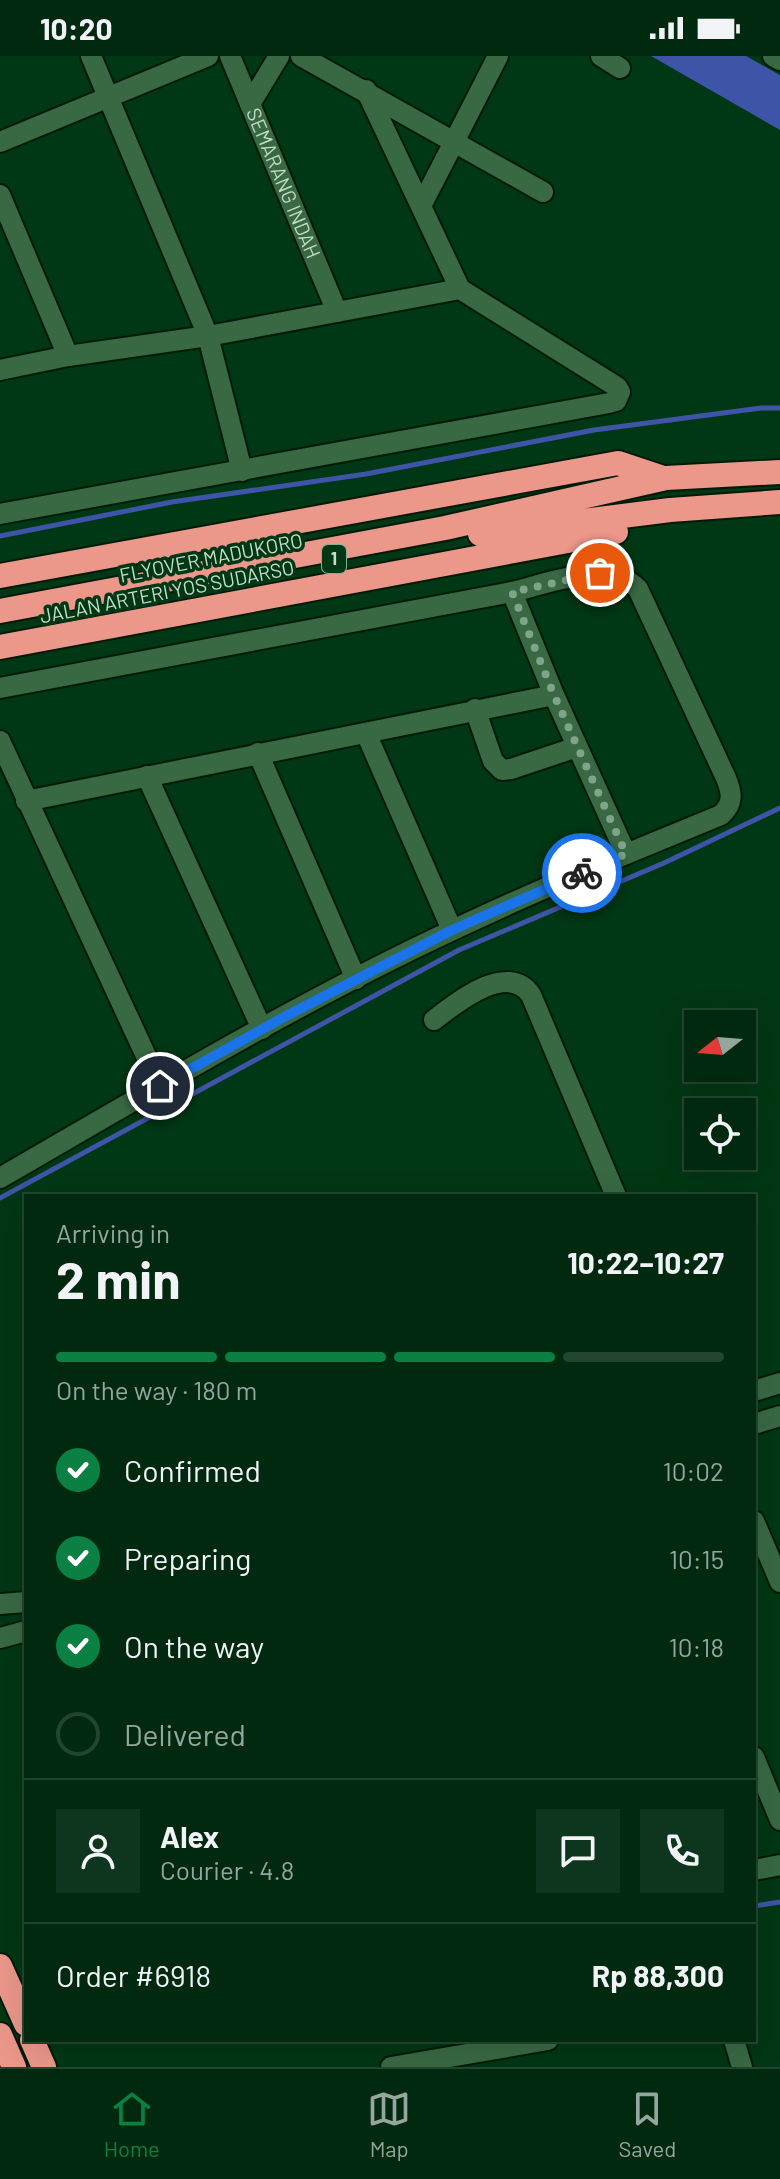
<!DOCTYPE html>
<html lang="en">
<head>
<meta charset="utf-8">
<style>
	:root { --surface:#00290f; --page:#0e351d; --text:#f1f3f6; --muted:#95a69e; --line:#22452f; --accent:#0b8043 }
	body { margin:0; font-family:Barlow,sans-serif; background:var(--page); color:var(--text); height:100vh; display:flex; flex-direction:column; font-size:30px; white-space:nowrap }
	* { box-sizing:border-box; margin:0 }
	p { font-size:26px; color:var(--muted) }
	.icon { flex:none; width:44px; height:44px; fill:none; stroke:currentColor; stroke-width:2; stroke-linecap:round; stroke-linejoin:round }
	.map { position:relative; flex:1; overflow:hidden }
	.sheet { position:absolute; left:24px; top:1138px; width:732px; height:848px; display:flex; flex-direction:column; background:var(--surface); border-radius:0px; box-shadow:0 8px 32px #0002,0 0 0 2px var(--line) }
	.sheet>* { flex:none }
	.needle { width:52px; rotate:253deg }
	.tools { position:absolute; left:684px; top:954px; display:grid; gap:16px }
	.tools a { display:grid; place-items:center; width:72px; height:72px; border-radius:0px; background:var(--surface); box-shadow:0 8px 32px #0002,0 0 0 2px var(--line); font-size:40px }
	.pin { position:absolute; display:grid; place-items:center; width:68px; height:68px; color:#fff; margin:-34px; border:4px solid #fff; border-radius:50%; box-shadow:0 2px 8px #0007 }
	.courier { position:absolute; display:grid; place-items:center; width:80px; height:80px; margin:-40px; border:6px solid #1a73e8; border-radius:50%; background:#fff; color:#222; box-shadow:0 2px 10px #0007 }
	.summary em { font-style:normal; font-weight:700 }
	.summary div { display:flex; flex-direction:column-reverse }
	.summary { display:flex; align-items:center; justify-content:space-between; height:136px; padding:0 32px }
	h1 { font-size:52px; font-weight:700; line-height:60px }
	.bar { display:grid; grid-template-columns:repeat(4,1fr); gap:12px 8px; align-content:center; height:96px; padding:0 32px }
	.bar i { height:10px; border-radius:6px; background:var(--line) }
	.bar .active { background:var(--accent) }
	.bar p { grid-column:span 4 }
	.line { display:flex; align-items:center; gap:20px; padding:0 32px; border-top:2px solid var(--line) }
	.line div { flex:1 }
	.round { display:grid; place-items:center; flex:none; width:84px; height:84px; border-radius:0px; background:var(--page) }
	ol { padding:0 32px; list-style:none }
	li { display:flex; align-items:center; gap:24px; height:88px }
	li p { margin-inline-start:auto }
	li .icon { padding:8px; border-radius:50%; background:var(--accent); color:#fff; stroke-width:4 }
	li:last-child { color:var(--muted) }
	li i { width:44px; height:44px; border:4px solid var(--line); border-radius:50% }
	.status { display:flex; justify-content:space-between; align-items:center; height:56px; padding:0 40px; background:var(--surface); direction:ltr }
	.status svg { height:22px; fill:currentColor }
	.menu { display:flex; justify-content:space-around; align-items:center; height:112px; border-top:2px solid var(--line); background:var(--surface); font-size:22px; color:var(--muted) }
	.menu a { display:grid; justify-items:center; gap:4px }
	.menu .active { color:var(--accent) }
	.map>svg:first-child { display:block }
</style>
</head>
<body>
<div class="status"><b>10:20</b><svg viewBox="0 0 49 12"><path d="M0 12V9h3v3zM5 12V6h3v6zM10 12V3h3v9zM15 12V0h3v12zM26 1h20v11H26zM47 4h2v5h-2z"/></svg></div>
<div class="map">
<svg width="780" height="2011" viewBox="0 0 780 2011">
	<rect width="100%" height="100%" fill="#003714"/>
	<path fill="#3e54a6" d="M651,0H746L780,19V74Z"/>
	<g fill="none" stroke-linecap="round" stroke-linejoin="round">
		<path stroke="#3e54a6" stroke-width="5" d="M0,480L172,446L366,418L594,374L761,352H780
			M0,1142L459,894L664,807L780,752
			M754,1850L780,1846
			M0,2010L1,2011"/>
		<defs>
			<g id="minor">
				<path d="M91,0L208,280L242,415"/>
				<path id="s1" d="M230,0L337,256"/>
				<path d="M301,0L454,86L421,150"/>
				<path d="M498,0L454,86L543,136"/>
				<path d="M601,0L620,12"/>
				<path d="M773,0L780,4"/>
				<path d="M366,34L460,233"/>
				<path d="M250,48L279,0"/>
				<path d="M0,86L208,0"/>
				<path d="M0,139L68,300"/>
				<path d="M0,314L68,300L208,280L460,233L617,331L620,336L616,345L609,347L0,458"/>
				<path d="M512,536L554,639L626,798"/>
				<path d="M0,632L512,536C546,528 610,502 638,533L726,722C732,737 734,747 721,759C631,796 541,832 453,874C297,947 149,1036 0,1122"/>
				<path d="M475,653L493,705L502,714L511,713L577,691"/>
				<path d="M366,677L452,874"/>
				<path d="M0,685L160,1030"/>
				<path d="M258,697L356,923"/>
				<path d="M147,720L262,973"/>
				<path d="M26,745L554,639"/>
				<path d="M434,964C457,946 508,905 531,939L616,1140"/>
				<path d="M754,1335L780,1327"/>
				<path d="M754,1368L780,1360"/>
				<path d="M754,1465L780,1526"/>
				<path d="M0,1548L26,1546"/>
				<path d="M0,1582L26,1575"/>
				<path d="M754,1701L780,1764"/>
				<path d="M754,1814L780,1809"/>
				<path d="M734,1984L742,2011"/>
				<path d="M391,2011L548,1984"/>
			</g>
			<path id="highway" d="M480,478L670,454L780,446
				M0,520L618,407L663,422
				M0,555L445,472L666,422L780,416
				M0,591L616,476
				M0,1910L26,1968
				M0,1979L14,2011
				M32,1984L44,2011"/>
		</defs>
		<use href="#minor" stroke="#021b08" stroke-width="24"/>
		<use href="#highway" stroke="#021b08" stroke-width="28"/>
		<use href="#minor" stroke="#386943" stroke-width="20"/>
		<use href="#highway" stroke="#eb978a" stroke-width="24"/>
	</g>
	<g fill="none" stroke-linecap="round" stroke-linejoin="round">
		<path stroke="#7fa489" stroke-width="8" stroke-dasharray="0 14.4" d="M582,817L626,798L554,639L512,536L600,517"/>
		<path stroke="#1a73e8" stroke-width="10" d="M160,1030L286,960L452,874L582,817"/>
	</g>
	<g text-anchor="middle" stroke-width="7" stroke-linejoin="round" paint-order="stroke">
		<rect fill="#003714" stroke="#89ac92" stroke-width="2" x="322" y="489" width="24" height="28" rx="6"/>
		<g font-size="18" font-weight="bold" fill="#c4dec8">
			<text x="334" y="509">1</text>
		</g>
		<g font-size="20" fill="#c4dec8" stroke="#003714">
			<text dy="7" stroke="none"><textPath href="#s1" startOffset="138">SEMARANG INDAH</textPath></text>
			<text transform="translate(211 502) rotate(-11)" y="7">FLYOVER MADUKORO</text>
			<text transform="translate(167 536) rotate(-11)" y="7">JALAN ARTERI YOS SUDARSO</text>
		</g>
	</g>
</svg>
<div class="tools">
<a><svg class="needle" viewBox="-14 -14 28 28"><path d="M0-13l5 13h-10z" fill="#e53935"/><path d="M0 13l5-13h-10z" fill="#95a69e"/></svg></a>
<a><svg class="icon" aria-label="locate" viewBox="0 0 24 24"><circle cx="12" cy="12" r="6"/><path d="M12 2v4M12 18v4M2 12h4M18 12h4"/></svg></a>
</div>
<div class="pin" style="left:600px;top:517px;background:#ea580c"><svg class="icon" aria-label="bag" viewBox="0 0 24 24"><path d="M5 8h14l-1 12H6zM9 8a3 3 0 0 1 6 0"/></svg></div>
<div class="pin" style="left:160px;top:1030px;background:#1f2937"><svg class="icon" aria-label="home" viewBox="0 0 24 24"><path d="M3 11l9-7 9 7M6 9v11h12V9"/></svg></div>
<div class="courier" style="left:582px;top:817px"><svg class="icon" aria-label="bike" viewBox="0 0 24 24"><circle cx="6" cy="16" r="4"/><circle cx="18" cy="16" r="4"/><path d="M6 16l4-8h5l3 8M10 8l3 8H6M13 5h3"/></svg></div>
<section class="sheet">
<div class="summary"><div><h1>2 min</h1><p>Arriving in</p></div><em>10:22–10:27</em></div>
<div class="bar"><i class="active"></i><i class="active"></i><i class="active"></i><i></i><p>On the way · 180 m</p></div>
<ol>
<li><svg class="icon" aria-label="check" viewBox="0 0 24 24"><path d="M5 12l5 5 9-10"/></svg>Confirmed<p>10:02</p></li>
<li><svg class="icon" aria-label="check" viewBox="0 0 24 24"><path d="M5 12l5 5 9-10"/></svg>Preparing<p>10:15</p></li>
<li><svg class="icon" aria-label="check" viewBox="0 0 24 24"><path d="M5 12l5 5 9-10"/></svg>On the way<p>10:18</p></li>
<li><i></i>Delivered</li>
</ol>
<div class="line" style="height:144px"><a class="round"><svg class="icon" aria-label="person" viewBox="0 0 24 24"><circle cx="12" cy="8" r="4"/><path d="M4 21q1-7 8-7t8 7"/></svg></a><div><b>Alex</b><p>Courier · 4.8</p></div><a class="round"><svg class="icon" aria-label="chat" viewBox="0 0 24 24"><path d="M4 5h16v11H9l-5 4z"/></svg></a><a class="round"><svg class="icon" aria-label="phone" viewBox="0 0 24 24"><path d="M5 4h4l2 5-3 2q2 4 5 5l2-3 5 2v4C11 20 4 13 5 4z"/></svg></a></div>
<div class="line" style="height:104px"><div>Order #6918</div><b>Rp 88,300</b></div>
</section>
</div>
<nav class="menu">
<a class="active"><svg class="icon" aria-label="home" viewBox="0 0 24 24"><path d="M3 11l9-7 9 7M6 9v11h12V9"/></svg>Home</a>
<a><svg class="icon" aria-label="map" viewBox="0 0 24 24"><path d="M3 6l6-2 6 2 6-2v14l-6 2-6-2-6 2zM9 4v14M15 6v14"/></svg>Map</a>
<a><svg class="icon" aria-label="saved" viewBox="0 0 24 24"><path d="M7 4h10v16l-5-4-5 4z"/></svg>Saved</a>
</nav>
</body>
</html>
